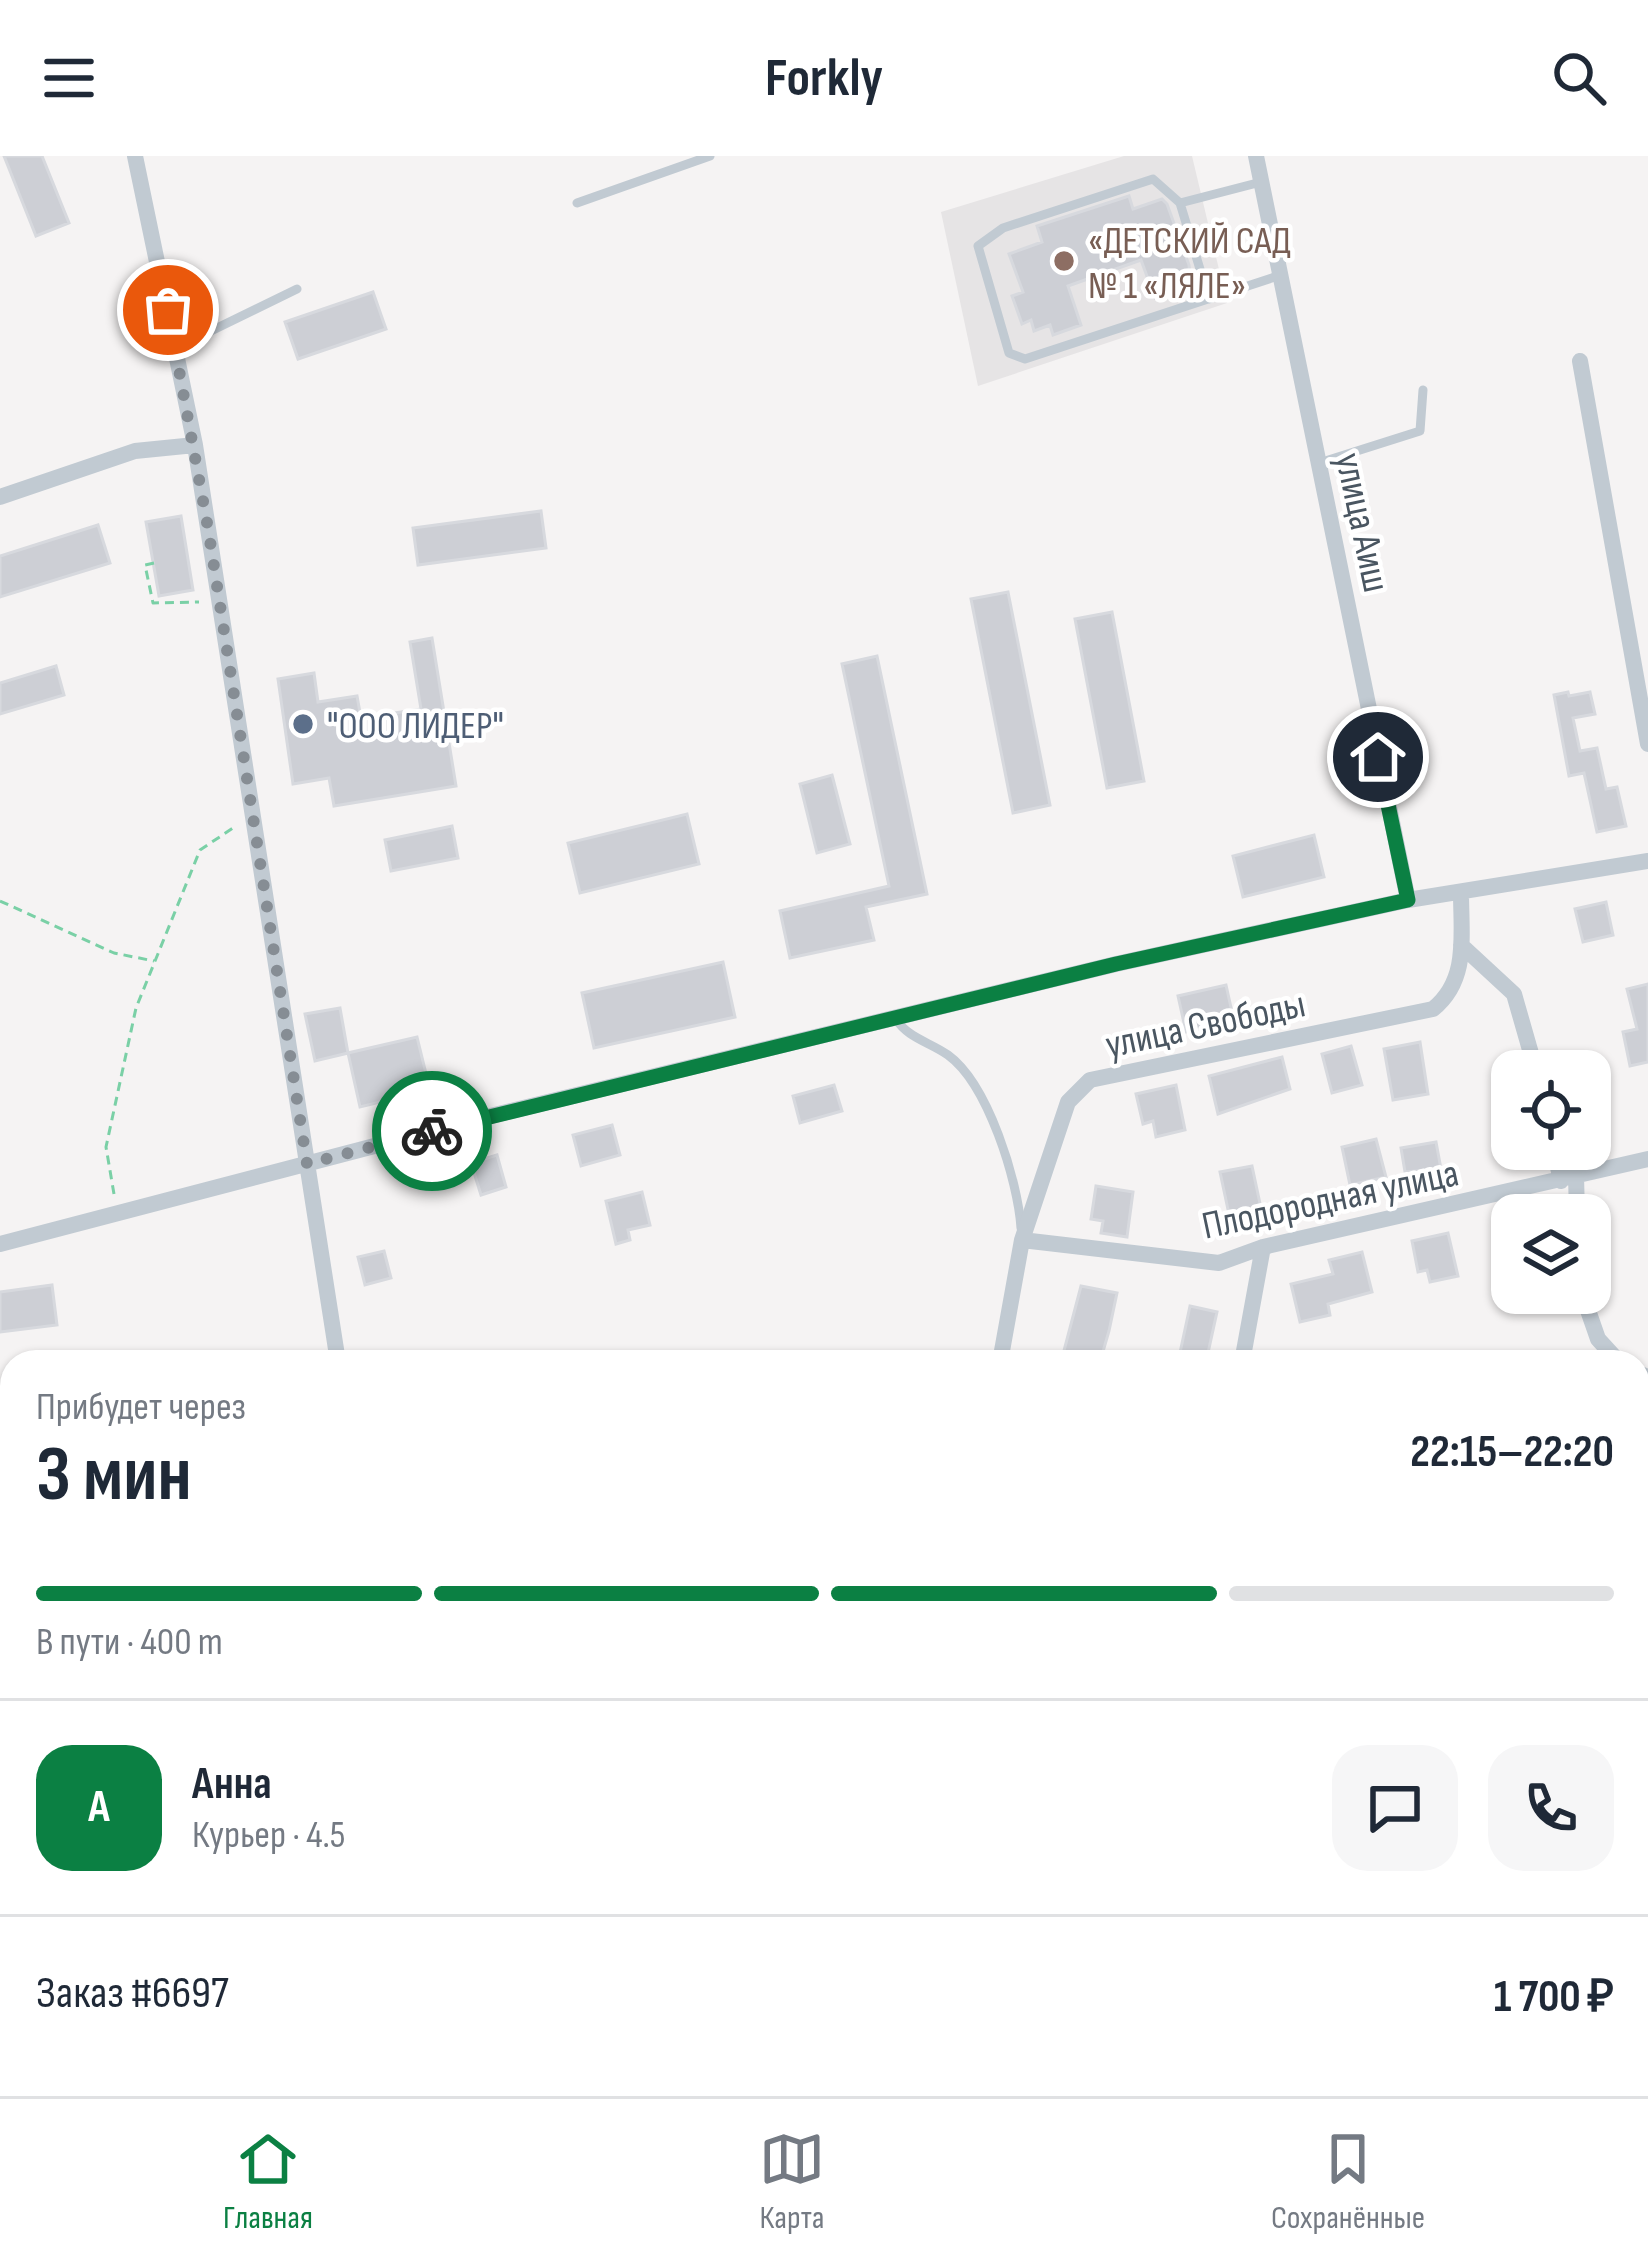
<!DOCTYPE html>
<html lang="ru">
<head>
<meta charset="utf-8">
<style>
	:root { --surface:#fff; --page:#f6f6f7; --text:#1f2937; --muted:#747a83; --line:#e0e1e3; --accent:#0b8043 }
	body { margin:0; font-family:"Sofia Sans Condensed",sans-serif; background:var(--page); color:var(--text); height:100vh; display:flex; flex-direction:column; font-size:45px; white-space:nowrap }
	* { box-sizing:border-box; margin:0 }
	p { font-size:39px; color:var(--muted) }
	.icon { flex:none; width:66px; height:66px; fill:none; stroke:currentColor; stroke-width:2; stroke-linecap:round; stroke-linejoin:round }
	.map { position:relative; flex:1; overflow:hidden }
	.drawer { position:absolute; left:0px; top:1194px; width:1650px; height:747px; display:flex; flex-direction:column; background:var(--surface); border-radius:36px 36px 0 0; box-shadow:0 3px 9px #0004 }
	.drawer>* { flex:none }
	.tools { position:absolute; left:1491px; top:894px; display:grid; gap:24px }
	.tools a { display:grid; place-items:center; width:120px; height:120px; border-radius:24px; background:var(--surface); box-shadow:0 3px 9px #0004; font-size:60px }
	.pin { position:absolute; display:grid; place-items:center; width:102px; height:102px; color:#fff; margin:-51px; border:6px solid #fff; border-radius:50%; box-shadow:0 3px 12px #0007 }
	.courier { position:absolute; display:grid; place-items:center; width:120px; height:120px; margin:-60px; border:9px solid #0b8043; border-radius:50%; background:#fff; color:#222; box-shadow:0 3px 15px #0007 }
	.headline em { font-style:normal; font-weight:700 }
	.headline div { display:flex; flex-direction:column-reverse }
	.headline { display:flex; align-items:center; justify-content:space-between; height:204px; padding:0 36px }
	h1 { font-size:78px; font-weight:700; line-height:90px }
	.bar { display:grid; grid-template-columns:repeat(4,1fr); gap:18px 12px; align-content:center; height:144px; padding:0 36px }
	.bar i { height:15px; border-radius:9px; background:var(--line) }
	.bar .on { background:var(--accent) }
	.bar p { grid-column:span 4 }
	.line { display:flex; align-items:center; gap:30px; padding:0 36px; border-top:3px solid var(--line) }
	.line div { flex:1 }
	.round { display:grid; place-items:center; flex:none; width:126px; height:126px; border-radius:36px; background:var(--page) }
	header { display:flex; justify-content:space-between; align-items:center; height:156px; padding:0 36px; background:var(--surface); font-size:54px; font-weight:700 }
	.dock { display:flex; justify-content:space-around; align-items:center; height:168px; border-top:3px solid var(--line); background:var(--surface); font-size:33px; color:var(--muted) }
	.dock a { display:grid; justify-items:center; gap:6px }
	.dock .on { color:var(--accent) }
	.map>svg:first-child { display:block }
</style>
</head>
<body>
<header><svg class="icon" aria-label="menu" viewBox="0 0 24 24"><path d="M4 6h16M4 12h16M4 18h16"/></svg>Forkly<svg class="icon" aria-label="search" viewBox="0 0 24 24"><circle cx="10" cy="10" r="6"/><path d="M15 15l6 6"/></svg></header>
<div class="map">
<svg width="1648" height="1940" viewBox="0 0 1648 1940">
	<rect width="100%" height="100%" fill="#f5f3f3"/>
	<path fill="#e6e4e5" d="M1124,0H1192L1227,147L978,230L941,56Z"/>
	<path fill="#cdcfd5" stroke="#d7d9de" stroke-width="3" d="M4,0H42L69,67L36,80Z
		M1129,40L1133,53L1162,43L1167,48L1189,109L1190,119L1176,124L1179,134L1155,142L1141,104L1068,130L1081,169L1053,179L1050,169L1034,175L1031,164L1022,168L1012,140L1023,136L1009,98L1042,86L1037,70Z
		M373,136L386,173L298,203L285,166Z
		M541,355L546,392L418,409L413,372Z
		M181,360L193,434L159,440L146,366Z
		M98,369L110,407L0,441V400Z
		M1008,436L1050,649L1013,657L971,443Z
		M1112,456L1144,625L1107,632L1075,463Z
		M432,482L456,630L334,650L329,622L293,628L278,523L314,517L318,546L357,540L361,562L421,553L410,486Z
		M877,500L927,738L866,751L874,784L790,802L780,755L889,730L842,508Z
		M56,510L64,539L0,558V527Z
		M1568,536L1569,540L1590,536L1595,558L1573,562L1580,595L1597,592L1606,633L1617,631L1626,670L1597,676L1584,617L1569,620L1554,539Z
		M832,619L850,688L817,697L800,628Z
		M687,658L699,708L580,737L568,687Z
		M452,670L458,702L391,715L385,684Z
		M1314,679L1324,721L1243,741L1233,700Z
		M1606,746L1613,779L1583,786L1575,753Z
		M723,806L735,861L594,892L582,837Z
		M1648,828V906L1630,910L1623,876L1637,873L1627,833Z
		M1226,829L1234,865L1186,876L1178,840Z
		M340,852L348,897L315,905L305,858Z
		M417,881L430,934L360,951L348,897Z
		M1420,886L1428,938L1393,944L1384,893Z
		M1351,890L1362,929L1332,937L1322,898Z
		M1282,901L1290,933L1218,958L1209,920Z
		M834,929L842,955L800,967L793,940Z
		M1176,929L1185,974L1156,981L1153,965L1143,968L1136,938Z
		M612,969L620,999L581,1010L573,979Z
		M1376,983L1386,1021L1350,1029L1342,991Z
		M1436,986L1441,1013L1405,1016L1401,992Z
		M497,999L506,1031L481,1039L471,1007Z
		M1252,1010L1262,1057L1230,1063L1220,1016Z
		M1096,1030L1133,1036L1127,1081L1101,1077L1103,1065L1091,1063Z
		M642,1036L650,1069L628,1074L630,1084L616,1088L606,1045Z
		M1448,1077L1458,1120L1430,1126L1427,1114L1418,1116L1412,1085Z
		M384,1095L391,1122L365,1129L358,1101Z
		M1362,1096L1372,1136L1328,1148L1330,1159L1300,1166L1291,1128L1333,1118L1329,1104Z
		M52,1129L57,1169L0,1176V1136Z
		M1081,1130L1117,1137L1109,1175L1100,1206H1061Z
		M1190,1150L1217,1156L1206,1206H1178Z"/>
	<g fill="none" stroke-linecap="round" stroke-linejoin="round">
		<path stroke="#7ad0a6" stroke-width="3" stroke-dasharray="9 6" stroke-linecap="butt" d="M154,407L145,409L153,447L199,446
			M0,745L114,797L154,805
			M114,1038L106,991L136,852L200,694L236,670"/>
		<path stroke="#c1cad2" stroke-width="9" d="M1261,26L1180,47L1153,23L1003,72L978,90L1009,197L1025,203L1281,119
			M577,47L710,0
			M1180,47L1209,143
			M176,192L297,133
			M1319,307L1420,275L1423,234
			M895,862C909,883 928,885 948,899C988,928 1018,1025 1021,1072
			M760,1940V1929
			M793,1940L795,1929"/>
		<path stroke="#c1cad2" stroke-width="16" d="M135,0L195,289L338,1206
			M1256,0L1408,744
			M1580,205L1648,588
			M0,341L135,295L195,289
			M1461,789L1514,838L1536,915
			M1554,993L1561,1025
			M1576,1019L1577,1059
			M1022,1084L1219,1107L1263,1091L1648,1003
			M0,1088L470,965L1116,808L1408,744L1648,705
			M1582,1137L1598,1183L1619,1206
			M1000,1206L1022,1084L1068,946L1090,924L1433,853C1469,824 1461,780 1461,736
			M1242,1206L1263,1091
			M1638,1217L1648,1221
			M1638,1446L1648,1557
			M1638,1847L1648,1843
			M115,1929L116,1940
			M1258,1929L1260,1940
			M865,1940L867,1929
			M1100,1940L1102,1929
			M1157,1940L1225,1929"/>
	</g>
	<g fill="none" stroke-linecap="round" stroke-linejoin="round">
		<path stroke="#868d94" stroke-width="12" stroke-dasharray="0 21.6" d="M168,154L208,372L307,1008L432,975"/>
		<path stroke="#0b8043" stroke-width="15" d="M432,975L1116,808L1408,744L1378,601"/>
	</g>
	<circle fill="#8d6e63" stroke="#fff" stroke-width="4.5" cx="1064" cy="105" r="12"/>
	<circle fill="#5c6f8a" stroke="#fff" stroke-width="4.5" cx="303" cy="568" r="12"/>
	<g text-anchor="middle" stroke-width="9" stroke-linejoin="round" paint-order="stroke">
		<g font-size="39" fill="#785e54" stroke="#fff" text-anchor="start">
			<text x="1088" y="97">«ДЕТСКИЙ САД<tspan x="1088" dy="45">№ 1 «ЛЯЛЕ»</tspan></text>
		</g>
		<g font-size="39" fill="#4a5661" stroke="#fff">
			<text transform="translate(1364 366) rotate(78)" y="14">улица Аиш</text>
			<text transform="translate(1205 867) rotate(-12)" y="14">улица Свободы</text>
			<text transform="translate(1330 1042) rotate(-12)" y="14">Плодородная улица</text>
		</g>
		<g font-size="39" fill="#4e5e75" stroke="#fff" text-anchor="start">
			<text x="327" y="582">"ООО ЛИДЕР"</text>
		</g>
	</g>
</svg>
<div class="tools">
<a><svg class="icon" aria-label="locate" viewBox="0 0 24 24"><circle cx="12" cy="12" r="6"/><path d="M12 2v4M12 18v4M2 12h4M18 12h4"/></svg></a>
<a><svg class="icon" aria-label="layers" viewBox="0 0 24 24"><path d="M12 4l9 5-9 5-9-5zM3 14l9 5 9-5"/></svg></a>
</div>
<div class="pin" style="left:168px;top:154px;background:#ea580c"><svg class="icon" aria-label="bag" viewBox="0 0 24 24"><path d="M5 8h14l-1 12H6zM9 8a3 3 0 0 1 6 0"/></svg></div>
<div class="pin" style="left:1378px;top:601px;background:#1f2937"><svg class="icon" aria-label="home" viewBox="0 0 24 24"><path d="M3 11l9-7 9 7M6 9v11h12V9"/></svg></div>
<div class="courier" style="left:432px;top:975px"><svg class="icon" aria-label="bike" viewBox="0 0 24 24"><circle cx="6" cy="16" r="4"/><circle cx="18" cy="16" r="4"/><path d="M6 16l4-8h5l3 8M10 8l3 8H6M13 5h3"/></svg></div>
<section class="drawer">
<div class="headline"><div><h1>3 мин</h1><p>Прибудет через</p></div><em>22:15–22:20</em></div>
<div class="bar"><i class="on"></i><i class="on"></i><i class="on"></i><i></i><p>В пути · 400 m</p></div>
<div class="line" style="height:216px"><b class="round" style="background:var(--accent);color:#fff">А</b><div><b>Анна</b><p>Курьер · 4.5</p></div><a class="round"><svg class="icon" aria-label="chat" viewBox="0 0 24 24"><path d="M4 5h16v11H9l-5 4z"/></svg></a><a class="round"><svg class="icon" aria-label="phone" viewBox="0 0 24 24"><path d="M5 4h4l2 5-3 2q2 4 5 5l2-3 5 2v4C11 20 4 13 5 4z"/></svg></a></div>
<div class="line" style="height:156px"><div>Заказ #6697</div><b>1 700 ₽</b></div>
</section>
</div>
<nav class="dock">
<a class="on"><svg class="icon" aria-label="home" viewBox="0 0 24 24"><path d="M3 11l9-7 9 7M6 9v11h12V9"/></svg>Главная</a>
<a><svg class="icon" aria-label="map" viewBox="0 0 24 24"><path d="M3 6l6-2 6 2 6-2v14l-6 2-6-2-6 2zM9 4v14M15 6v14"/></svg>Карта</a>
<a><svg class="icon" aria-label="saved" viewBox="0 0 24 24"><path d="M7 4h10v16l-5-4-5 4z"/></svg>Сохранённые</a>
</nav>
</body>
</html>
